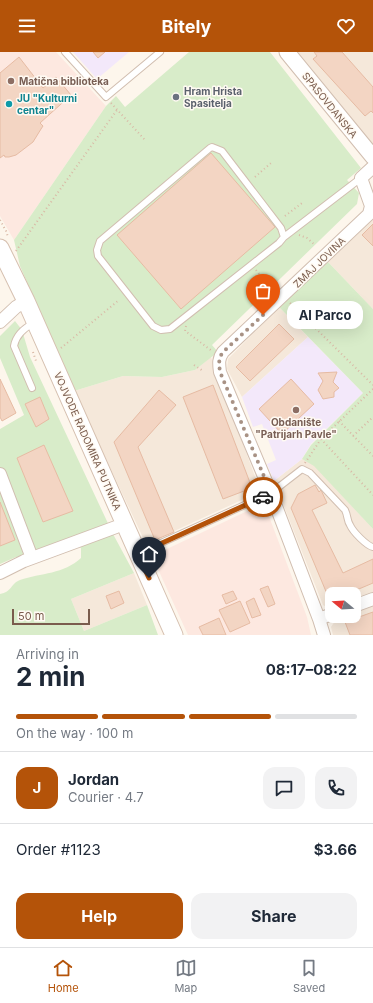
<!DOCTYPE html>
<html lang="en">
<head>
<meta charset="utf-8">
<style>
	:root { --surface:#fff; --page:#f2f2f3; --text:#1f2937; --muted:#747a83; --line:#e0e1e3; --accent:#b45309 }
	body { margin:0; font-family:Inter,sans-serif; background:var(--page); color:var(--text); height:100vh; display:flex; flex-direction:column; font-size:15px; white-space:nowrap }
	* { box-sizing:border-box; margin:0 }
	p { font-size:13px; color:var(--muted) }
	.icon { flex:none; width:22px; height:22px; fill:none; stroke:currentColor; stroke-width:2; stroke-linecap:round; stroke-linejoin:round }
	.map { position:relative; height:583px; overflow:hidden }
	.panel { display:flex; flex-direction:column; background:var(--surface); flex:1 }
	.panel>* { flex:none }
	.needle { width:26px; rotate:288deg }
	.buttons { position:absolute; left:325px; top:535px; display:grid; gap:8px }
	.buttons a { display:grid; place-items:center; width:36px; height:36px; border-radius:8px; background:var(--surface); box-shadow:0 4px 16px #0002; font-size:20px }
	.scale { position:absolute; left:12px; bottom:10px; width:78px; box-sizing:border-box; padding-left:4px; border:2px solid #7a5c4d; border-top:0; font-size:11px; line-height:14px; white-space:nowrap; color:#7a5c4d; -webkit-text-stroke:3px #fffaf3; paint-order:stroke }
	.pin { position:absolute; display:grid; place-items:center; width:34px; height:34px; color:#fff; margin:-41px -17px; border-radius:50% 50% 50% 0; rotate:-45deg; box-shadow:0 0 4px #0007 }
	.pin .icon { rotate:45deg }
	.courier { position:absolute; display:grid; place-items:center; width:40px; height:40px; margin:-20px; border:3px solid #b45309; border-radius:50%; background:#fff; color:#222; box-shadow:0 1px 5px #0007 }
	.bubble { position:absolute; height:28px; border-radius:12px; background:var(--surface); box-shadow:0 4px 16px #0002; font-size:13px; font-weight:700; line-height:28px; text-align:center }
	.head em { font-style:normal; font-weight:700 }
	.head div { display:flex; flex-direction:column-reverse }
	.head { display:flex; align-items:center; justify-content:space-between; height:68px; padding:0 16px }
	h1 { font-size:26px; font-weight:700; line-height:30px }
	.bar { display:grid; grid-template-columns:repeat(4,1fr); gap:6px 4px; align-content:center; height:48px; padding:0 16px }
	.bar i { height:5px; border-radius:3px; background:var(--line) }
	.bar .on { background:var(--accent) }
	.bar p { grid-column:span 4 }
	.line { display:flex; align-items:center; gap:10px; padding:0 16px; border-top:1px solid var(--line) }
	.line div { flex:1 }
	.round { display:grid; place-items:center; flex:none; width:42px; height:42px; border-radius:12px; background:var(--page) }
	.action { display:flex; gap:8px; margin-top:auto; padding:8px 16px }
	.action a { flex:1; height:46px; border-radius:12px; background:var(--accent); color:#fff; font-size:16px; font-weight:700; line-height:46px; text-align:center }
	.action a+a { background:var(--page); color:var(--text) }
	header { display:flex; justify-content:space-between; align-items:center; height:52px; padding:0 16px; background:var(--accent); color:#fff; font-size:18px; font-weight:700 }
	.menu { display:flex; justify-content:space-around; align-items:center; height:56px; border-top:1px solid var(--line); background:var(--surface); font-size:11px; color:var(--muted) }
	.menu a { display:grid; justify-items:center; gap:2px }
	.menu .on { color:var(--accent) }
	.map>svg:first-child { display:block }
</style>
</head>
<body>
<header><svg class="icon" aria-label="menu" viewBox="0 0 24 24"><path d="M4 6h16M4 12h16M4 18h16"/></svg>Bitely<svg class="icon" aria-label="heart" viewBox="0 0 24 24"><path d="M12 20l-8-8c-3-5 5-10 8-4 3-6 11-1 8 4z"/></svg></header>
<div class="map">
<svg width="373" height="583" viewBox="0 0 373 583">
	<rect width="100%" height="100%" fill="#fdf6ec"/>
	<path fill="#f5e8da" d="M291,0H373V98Z
		M373,165V257L328,210Z
		M279,255L308,285L242,345L227,317L228,307Z
		M211,305L260,438L246,446L146,492L74,339L123,324L162,325L195,318Z
		M302,407L314,413L373,477V540L354,546V542H332V554L328,556L323,553L274,429Z
		M134,521L147,553L84,579L71,547Z
		M373,554V583H333L331,575L335,569L344,564H354V561Z"/>
	<path fill="#fde8e0" d="M0,0H56L106,54L14,188L0,164Z
		M258,454L267,459L307,565L311,583H188L152,504Z"/>
	<path fill="#f3e8fa" d="M73,0H129L97,27Z
		M308,285L363,341L311,392L302,407L274,429L267,412L276,408L262,372L253,375L242,345Z"/>
	<path fill="#d8ecc9" d="M189,0H270L361,116L347,128L359,141L357,152L212,293L218,300L195,318L162,325L123,324L74,339L20,214L14,188L106,54L116,44L125,55Z
		M328,210L373,257V477L314,414L302,407L311,393L363,341L279,255Z
		M15,269L22,278L30,305L113,482L134,521L71,547L84,579L147,553L158,583H0V542C12,540 11,531 20,528C41,521 64,522 81,506V496L75,492L38,503L16,505L0,512V377L24,363L0,306V284Z"/>
	<path fill="#f3d5c3" stroke="#e6bba3" d="M93,0H105L98,6Z
		M314,0H342L373,35V61L371,59L365,64L313,7L317,4Z
		M19,5L43,36L56,25L71,43L40,71L43,74L41,77L33,90L16,103L9,105H5L4,103L0,106V21Z
		M211,101L275,175L181,257L117,183Z
		M373,172V194L362,183Z
		M279,272L294,287L250,329L236,315Z
		M337,320L333,330L339,336L334,340V345L323,347L318,338L323,329L318,321Z
		M0,327L16,361L2,369L0,365Z
		M291,327L314,352L282,382L259,357Z
		M213,333L252,436L223,447L183,345Z
		M159,338L176,353L138,395L174,480L155,488L114,390Z
		M40,345L49,367L36,375L25,352Z
		M44,393L73,459L43,470L17,406Z
		M315,433L319,440L321,438L327,451L312,458L343,521L373,507V531L347,542H332V548L330,549L291,456L298,442Z
		M0,450L15,488L0,494Z
		M268,534L275,552L268,555L260,537Z
		M119,539L124,551L111,557L106,544Z
		M233,539L237,547L226,552L222,543Z
		M254,546L261,563L252,566L246,550Z
		M240,549L250,571L230,580L219,558Z
		M373,560V583H350L345,570Z
		M219,566L226,583H203L199,575Z"/>
	<g fill="none" stroke-linecap="round" stroke-linejoin="round">
		<defs>
			<path id="service" d="M65,0L106,45L160,0
				M212,95L222,99L281,176L284,185L279,191L170,277L161,278L153,274L98,204L97,198L100,189L210,96Z
				M284,185L361,126
				M32,336L14,294C16,283 24,276 34,271
				M139,501L271,441L302,417L310,421L345,458C348,464 347,469 350,473C353,480 367,494 373,495"/>
			<path id="minor" d="M0,270L16,255L26,249
				M0,422L32,506
				M0,521L24,509L116,475
				M354,554L373,547
				M319,567L332,562
				M324,583L319,567L271,441L220,320C219,312 218,307 223,300L369,162L371,154L361,126L373,115"/>
			<path id="tertiary" d="M287,0L373,105"/>
			<path id="secondary" d="M0,196L26,249L174,583"/>
		</defs>
		<use href="#service" stroke="#d1beb0" stroke-width="8"/>
		<use href="#minor" stroke="#d1beb0" stroke-width="14"/>
		<use href="#tertiary" stroke="#d1beb0" stroke-width="17"/>
		<use href="#secondary" stroke="#d6c0b0" stroke-width="19"/>
		<path stroke="#d9b8a5" stroke-width="2" stroke-dasharray="1 3" stroke-linecap="butt" d="M111,51L145,88
			M255,125L271,111
			M285,164L302,151
			M0,168L6,179L8,185
			M299,183L307,186L315,193
			M16,199L117,58
			M256,218L270,236
			M290,251L373,333
			M186,274L185,279L188,281L212,299
			M61,296L119,248
			M33,300L36,309
			M194,313L203,319
			M339,369L373,404
			M353,384L373,365
			M321,387L373,443
			M305,411L321,387L373,337"/>
		<use href="#service" stroke="#fff" stroke-width="6"/>
		<use href="#minor" stroke="#fff" stroke-width="12"/>
		<use href="#tertiary" stroke="#fff" stroke-width="15"/>
		<use href="#secondary" stroke="#fff" stroke-width="17"/>
	</g>
	<g fill="none" stroke-linecap="round" stroke-linejoin="round">
		<path stroke="#a89285" stroke-width="4" stroke-dasharray="0 7.2" d="M263,263L223,300C218,307 219,312 220,320L271,441L263,445"/>
		<path stroke="#b45309" stroke-width="5" d="M149,526L138,502L263,445"/>
	</g>
	<g fill="#8d6e63" stroke="#fffaf3" stroke-width="1.5">
		<circle cx="11" cy="29" r="4"/>
		<circle cx="296" cy="358" r="4"/>
	</g>
	<circle fill="#6b7280" stroke="#fffaf3" stroke-width="1.5" cx="176" cy="45" r="4"/>
	<circle fill="#0f9aa8" stroke="#fffaf3" stroke-width="1.5" cx="9" cy="52" r="4"/>
	<g text-anchor="middle" stroke-width="3" stroke-linejoin="round" paint-order="stroke">
		<g font-size="10" font-weight="bold" fill="#785e54" stroke="#fffaf3" text-anchor="start">
			<text x="19" y="33">Matična biblioteka</text>
			<text x="296" y="374" text-anchor="middle">Obdanište<tspan x="296" dy="12">"Patrijarh Pavle"</tspan></text>
		</g>
		<g font-size="10" font-weight="bold" fill="#5b616d" stroke="#fffaf3" text-anchor="start">
			<text x="184" y="43">Hram Hrista<tspan x="184" dy="12">Spasitelja</tspan></text>
		</g>
		<g font-size="10" font-weight="bold" fill="#0d838f" stroke="#fffaf3" text-anchor="start">
			<text x="17" y="50">JU "Kulturni<tspan x="17" dy="12">centar"</tspan></text>
		</g>
		<g font-size="10" fill="#7a5c4d" stroke="#fffaf3">
			<text transform="translate(330 53) rotate(51)" y="4">SPASOVDANSKA</text>
			<text transform="translate(319 210) rotate(-44)" y="4">ZMAJ JOVINA</text>
			<text transform="translate(88 389) rotate(66)" y="4">VOJVODE RADOMIRA PUTNIKA</text>
		</g>
	</g>
</svg>
<div class="buttons">
<a><svg class="needle" viewBox="-14 -14 28 28"><path d="M0-13l5 13h-10z" fill="#e53935"/><path d="M0 13l5-13h-10z" fill="#747a83"/></svg></a>
</div>
<div class="scale">50 m</div>
<div class="pin" style="left:263px;top:263px;background:#ea580c"><svg class="icon" aria-label="bag" viewBox="0 0 24 24"><path d="M5 8h14l-1 12H6zM9 8a3 3 0 0 1 6 0"/></svg></div>
<div class="pin" style="left:149px;top:526px;background:#1f2937"><svg class="icon" aria-label="home" viewBox="0 0 24 24"><path d="M3 11l9-7 9 7M6 9v11h12V9"/></svg></div>
<div class="courier" style="left:263px;top:445px"><svg class="icon" aria-label="car" viewBox="0 0 24 24"><path d="M5 17H2v-5l4-1 3-4h7l3 4 3 1v5h-3M9 17h6M6 11h13"/><circle cx="7" cy="17" r="2"/><circle cx="17" cy="17" r="2"/></svg></div>
<div class="bubble" style="left:287px;top:249px;width:76px">Al Parco</div>
</div>
<section class="panel">
<div class="head"><div><h1>2 min</h1><p>Arriving in</p></div><em>08:17–08:22</em></div>
<div class="bar"><i class="on"></i><i class="on"></i><i class="on"></i><i></i><p>On the way · 100 m</p></div>
<div class="line" style="height:72px"><b class="round" style="background:var(--accent);color:#fff">J</b><div><b>Jordan</b><p>Courier · 4.7</p></div><a class="round"><svg class="icon" aria-label="chat" viewBox="0 0 24 24"><path d="M4 5h16v11H9l-5 4z"/></svg></a><a class="round"><svg class="icon" aria-label="phone" viewBox="0 0 24 24"><path d="M5 4h4l2 5-3 2q2 4 5 5l2-3 5 2v4C11 20 4 13 5 4z"/></svg></a></div>
<div class="line" style="height:52px"><div>Order #1123</div><b>$3.66</b></div>
<div class="action"><a>Help</a><a>Share</a></div>
</section>
<nav class="menu">
<a class="on"><svg class="icon" aria-label="home" viewBox="0 0 24 24"><path d="M3 11l9-7 9 7M6 9v11h12V9"/></svg>Home</a>
<a><svg class="icon" aria-label="map" viewBox="0 0 24 24"><path d="M3 6l6-2 6 2 6-2v14l-6 2-6-2-6 2zM9 4v14M15 6v14"/></svg>Map</a>
<a><svg class="icon" aria-label="saved" viewBox="0 0 24 24"><path d="M7 4h10v16l-5-4-5 4z"/></svg>Saved</a>
</nav>
</body>
</html>
